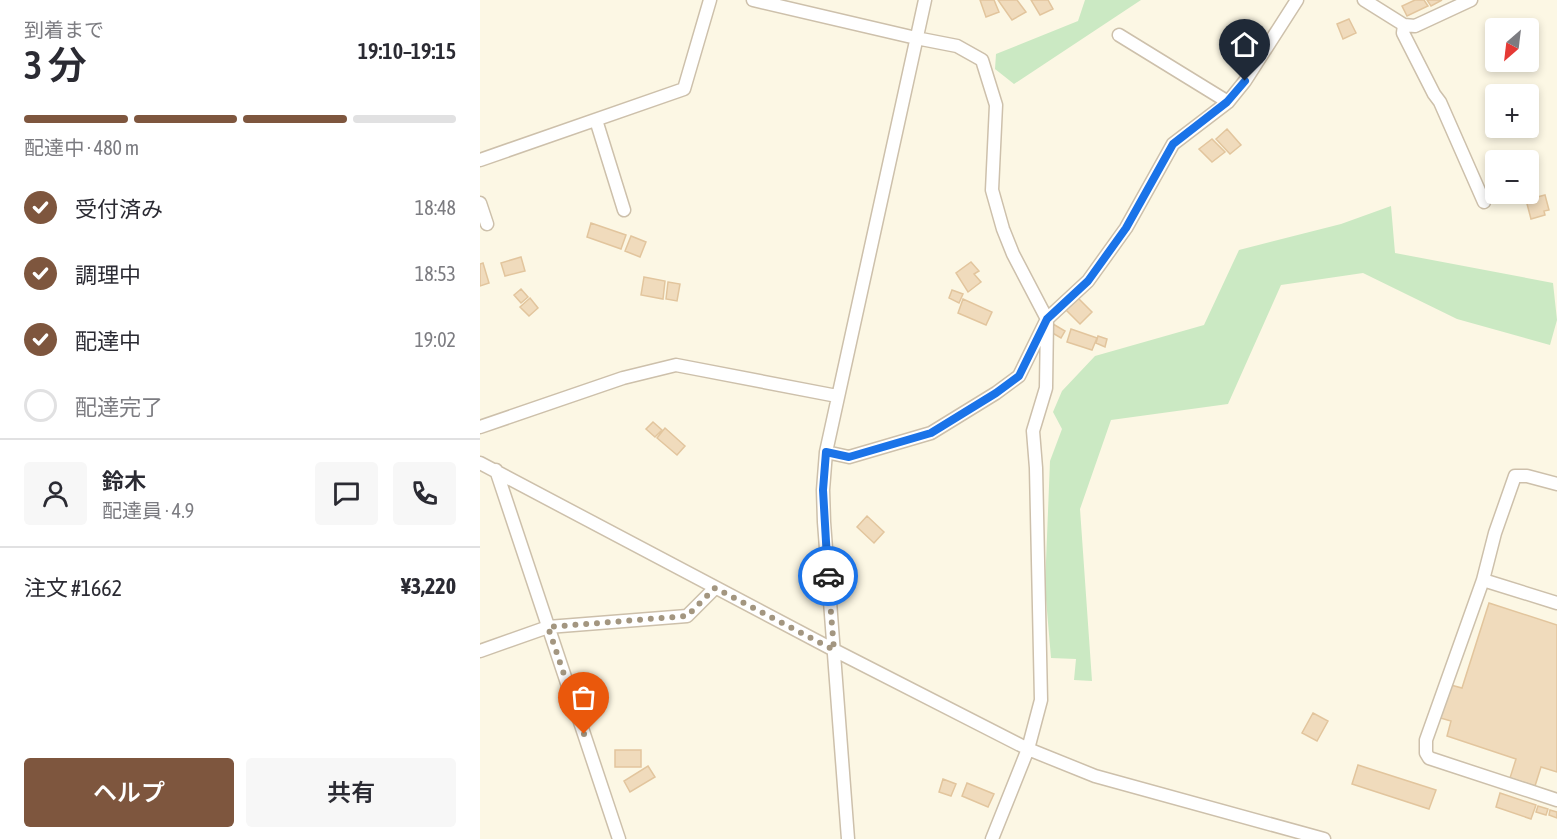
<!DOCTYPE html>
<html lang="ja">
<head>
<meta charset="utf-8">
<style>
	:root { --surface:#fff; --page:#f7f7f7; --text:#2b2b33; --muted:#7c7c81; --line:#e1e1e2; --accent:#7e563e }
	body { margin:0; font-family:"Asap Condensed","Noto Sans JP",sans-serif; background:var(--page); color:var(--text); height:100vh; display:flex; flex-direction:column; font-size:22px; white-space:nowrap }
	* { box-sizing:border-box; margin:0 }
	p { font-size:20px; color:var(--muted) }
	.icon { flex:none; width:33px; height:33px; fill:none; stroke:currentColor; stroke-width:2; stroke-linecap:round; stroke-linejoin:round }
	.map { position:relative; flex:1; overflow:hidden }
	.details { display:flex; flex-direction:column; background:var(--surface); width:480px }
	.details>* { flex:none }
	.needle { width:39px; rotate:208deg }
	.buttons { position:absolute; left:1005px; top:18px; display:grid; gap:12px }
	.buttons a { display:grid; place-items:center; width:54px; height:54px; border-radius:6px; background:var(--surface); box-shadow:0 3px 9px #0003; font-size:30px }
	.pin { position:absolute; display:grid; place-items:center; width:51px; height:51px; color:#fff; margin:-62px -26px; border-radius:50% 50% 50% 0; rotate:-45deg; box-shadow:0 0 6px #0007 }
	.pin .icon { rotate:45deg }
	.courier { position:absolute; display:grid; place-items:center; width:60px; height:60px; margin:-30px; border:4px solid #1a73e8; border-radius:50%; background:#fff; color:#222; box-shadow:0 2px 8px #0007 }
	.headline em { font-style:normal; font-weight:600 }
	.headline div { display:flex; flex-direction:column-reverse }
	.headline { display:flex; align-items:center; justify-content:space-between; height:102px; padding:0 24px }
	h1 { font-size:39px; font-weight:600; line-height:45px }
	.bar { display:grid; grid-template-columns:repeat(4,1fr); gap:9px 6px; align-content:center; height:72px; padding:0 24px }
	.bar i { height:8px; border-radius:4px; background:var(--line) }
	.bar .current { background:var(--accent) }
	.bar p { grid-column:span 4 }
	.line { display:flex; align-items:center; gap:15px; padding:0 24px; border-top:2px solid var(--line) }
	.line div { flex:1 }
	.round { display:grid; place-items:center; flex:none; width:63px; height:63px; border-radius:6px; background:var(--page) }
	ol { padding:0 24px; list-style:none }
	li { display:flex; align-items:center; gap:18px; height:66px }
	li p { margin-inline-start:auto }
	li .icon { padding:6px; border-radius:50%; background:var(--accent); color:#fff; stroke-width:4 }
	li:last-child { color:var(--muted) }
	li i { width:33px; height:33px; border:3px solid var(--line); border-radius:50% }
	.button { display:flex; gap:12px; margin-top:auto; padding:12px 24px }
	.button a { flex:1; height:69px; border-radius:6px; background:var(--accent); color:#fff; font-size:24px; font-weight:600; line-height:69px; text-align:center }
	.button a+a { background:var(--page); color:var(--text) }
	main { display:flex; flex:1; min-height:0 }
	.map>svg:first-child { display:block }
</style>
</head>
<body>
<main>
<section class="details">
<div class="headline"><div><h1>3 分</h1><p>到着まで</p></div><em>19:10–19:15</em></div>
<div class="bar"><i class="current"></i><i class="current"></i><i class="current"></i><i></i><p>配達中 · 480 m</p></div>
<ol>
<li><svg class="icon" aria-label="check" viewBox="0 0 24 24"><path d="M5 12l5 5 9-10"/></svg>受付済み<p>18:48</p></li>
<li><svg class="icon" aria-label="check" viewBox="0 0 24 24"><path d="M5 12l5 5 9-10"/></svg>調理中<p>18:53</p></li>
<li><svg class="icon" aria-label="check" viewBox="0 0 24 24"><path d="M5 12l5 5 9-10"/></svg>配達中<p>19:02</p></li>
<li><i></i>配達完了</li>
</ol>
<div class="line" style="height:108px"><a class="round"><svg class="icon" aria-label="person" viewBox="0 0 24 24"><circle cx="12" cy="8" r="4"/><path d="M4 21q1-7 8-7t8 7"/></svg></a><div><b>鈴木</b><p>配達員 · 4.9</p></div><a class="round"><svg class="icon" aria-label="chat" viewBox="0 0 24 24"><path d="M4 5h16v11H9l-5 4z"/></svg></a><a class="round"><svg class="icon" aria-label="phone" viewBox="0 0 24 24"><path d="M5 4h4l2 5-3 2q2 4 5 5l2-3 5 2v4C11 20 4 13 5 4z"/></svg></a></div>
<div class="line" style="height:78px"><div>注文 #1662</div><b>¥3,220</b></div>
<div class="button"><a>ヘルプ</a><a>共有</a></div>
</section>
<div class="map">
<svg width="1077" height="839" viewBox="0 0 1077 839">
	<rect width="100%" height="100%" fill="#fcf7e4"/>
	<path fill="#cbe9c3" d="M605,0H661L534,84L515,69L516,54L598,21Z
		M911,206L915,253L1073,283L1077,320L1070,345L977,319L883,273L801,285L748,404L631,420L600,509L612,681L594,680L596,659L571,658L565,587L570,461L582,429L573,412L582,391L615,356L724,325L759,250L861,224Z"/>
	<path fill="#f0dbbc" stroke="#e2c59d" stroke-width="1.5" d="M500,0H514L519,12L506,17Z
		M518,0H537L546,12L532,20Z
		M551,0H568L573,9L560,15Z
		M935,0H944L948,6L927,16L922,6Z
		M947,0H962L951,6Z
		M869,19L876,33L863,39L857,24Z
		M747,129L761,145L750,154L736,139Z
		M732,139L745,152L732,162L719,149Z
		M1065,195L1069,210L1064,211L1065,215L1051,219L1046,200Z
		M111,223L146,235L141,249L107,237Z
		M151,236L166,242L160,257L145,251Z
		M41,257L45,271L25,276L21,263Z
		M491,262L499,271L494,274L501,282L488,292L476,273Z
		M3,263L9,283L0,286V264Z
		M164,277L185,281L183,299L161,295Z
		M188,282L200,284L197,301L186,299Z
		M41,289L48,297L41,303L34,295Z
		M472,290L483,294L479,303L469,298Z
		M50,298L58,308L49,316L40,307Z
		M598,298L612,312L600,324L586,310Z
		M483,299L512,312L506,325L478,313Z
		M573,324L585,331L581,338L569,331Z
		M591,329L617,338L612,350L587,342Z
		M618,336L627,339L625,347L616,343Z
		M173,422L182,430L175,437L166,429Z
		M185,428L205,446L197,455L177,438Z
		M387,516L404,532L394,543L377,527Z
		M1009,603L1077,625V772L1061,767L1055,786L1030,778L1036,759L967,736L971,721L957,717L967,684L982,688Z
		M833,713L848,721L837,741L822,733Z
		M135,750H161V767H135Z
		M878,765L956,790L949,809L872,784Z
		M168,766L175,777L150,792L144,781Z
		M463,779L476,784L471,796L459,792Z
		M487,783L514,794L508,807L482,796Z
		M1020,793L1056,805L1051,819L1016,807Z
		M1058,806L1068,809L1066,815L1056,812Z
		M1070,810L1077,812V818L1069,815Z"/>
	<g fill="none" stroke-linecap="round" stroke-linejoin="round">
		<defs>
			<path id="minor" d="M273,0L436,38L477,46L502,60L516,105L512,190L523,229L533,254L567,319L566,388L553,431L556,468L561,700L548,749L512,839
				M884,0L924,25L935,26L991,0
				M924,25L923,33L954,94L960,102L1004,202
				M639,35L748,102
				M116,120L144,210
				M0,160L204,89L230,0
				M0,203L7,224
				M0,427L143,378L196,365L357,396
				M346,452L369,457L451,433L516,393L539,376L567,319L608,281L646,228L693,144L748,102L765,81L817,0
				M0,463L354,650L548,749L615,776L844,839
				M16,470L139,839
				M1003,580L1015,533L1035,476H1047L1077,484
				M1077,603L1003,580L946,740V753L949,758L1077,800
				M0,651L68,627L207,616L235,588
				M368,839L344,522L343,490L346,452L445,0"/>
		</defs>
		<use href="#minor" stroke="#cdc0ab" stroke-width="15"/>
		<use href="#minor" stroke="#fff" stroke-width="12"/>
	</g>
	<g fill="none" stroke-linecap="round" stroke-linejoin="round">
		<path stroke="#a39680" stroke-width="6" stroke-dasharray="0 10.8" d="M104,734L68,627L207,616L235,588L354,650L348,576"/>
		<path stroke="#1a73e8" stroke-width="8" d="M348,576L343,490L346,452L369,457L451,433L516,393L539,376L567,319L608,281L646,228L693,144L747,102L765,81"/>
	</g>
</svg>
<div class="buttons">
<a><svg class="needle" viewBox="-14 -14 28 28"><path d="M0-13l5 13h-10z" fill="#e53935"/><path d="M0 13l5-13h-10z" fill="#7c7c81"/></svg></a>
<a>+</a>
<a>−</a>
</div>
<div class="pin" style="left:104px;top:734px;background:#ea580c"><svg class="icon" aria-label="bag" viewBox="0 0 24 24"><path d="M5 8h14l-1 12H6zM9 8a3 3 0 0 1 6 0"/></svg></div>
<div class="pin" style="left:765px;top:81px;background:#1f2937"><svg class="icon" aria-label="home" viewBox="0 0 24 24"><path d="M3 11l9-7 9 7M6 9v11h12V9"/></svg></div>
<div class="courier" style="left:348px;top:576px"><svg class="icon" aria-label="car" viewBox="0 0 24 24"><path d="M5 17H2v-5l4-1 3-4h7l3 4 3 1v5h-3M9 17h6M6 11h13"/><circle cx="7" cy="17" r="2"/><circle cx="17" cy="17" r="2"/></svg></div>
</div>
</main>
</body>
</html>
